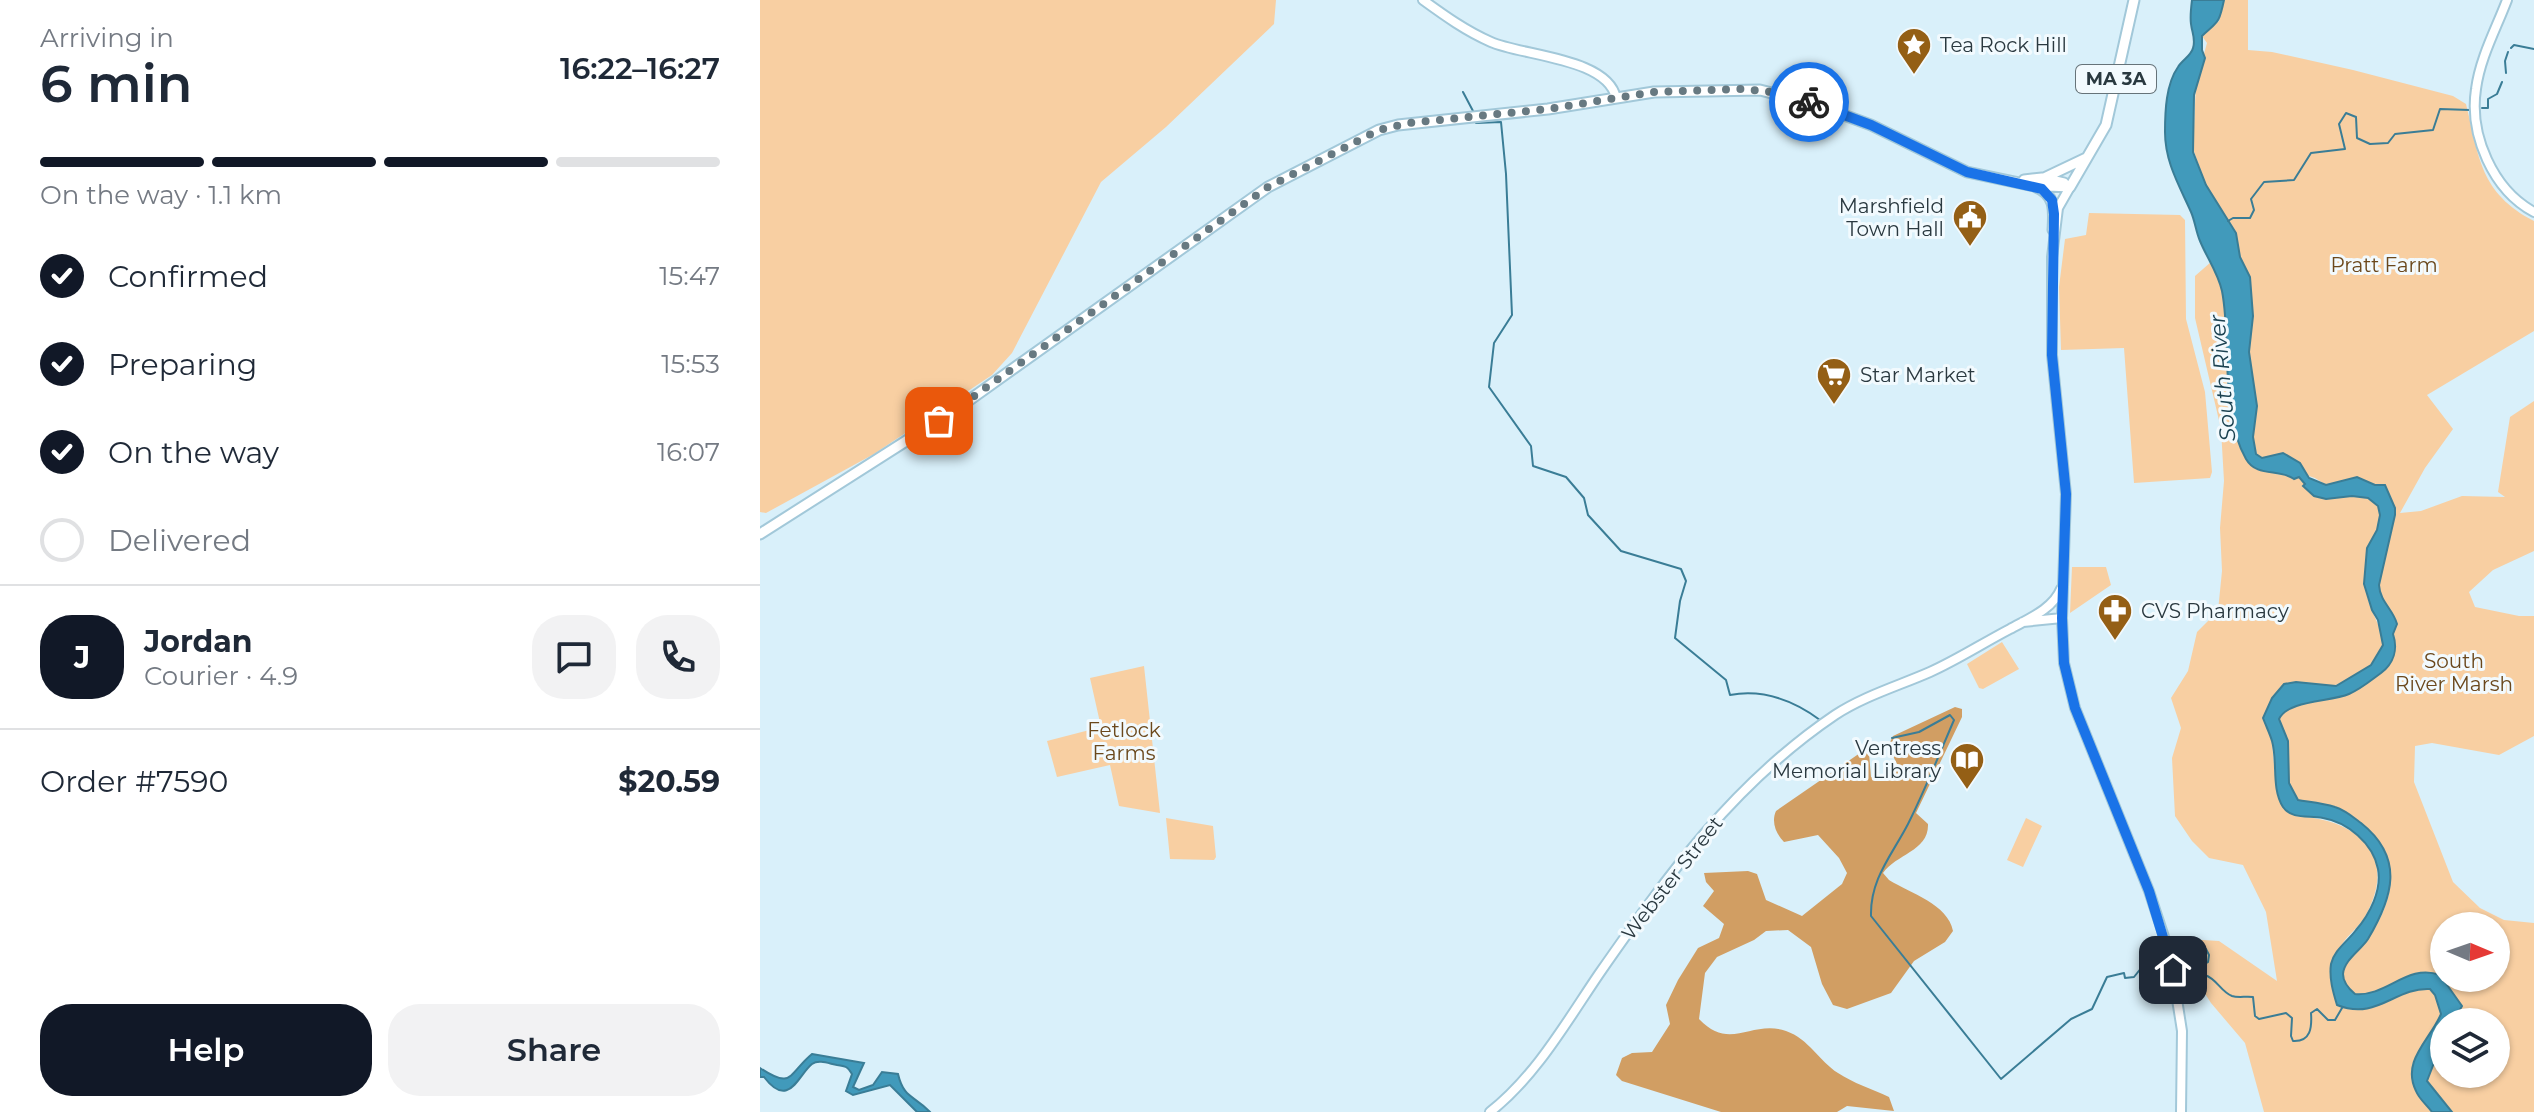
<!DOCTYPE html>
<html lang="en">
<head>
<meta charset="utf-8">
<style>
	:root { --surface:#fff; --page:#f2f2f3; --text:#1f2937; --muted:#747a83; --line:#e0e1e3; --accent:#111827 }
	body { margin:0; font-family:Montserrat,sans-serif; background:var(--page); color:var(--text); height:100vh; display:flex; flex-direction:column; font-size:30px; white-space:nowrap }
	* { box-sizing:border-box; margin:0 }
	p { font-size:26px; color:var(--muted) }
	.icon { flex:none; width:44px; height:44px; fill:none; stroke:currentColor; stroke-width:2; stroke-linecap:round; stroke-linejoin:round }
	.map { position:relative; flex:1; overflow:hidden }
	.panel { display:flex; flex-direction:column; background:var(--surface); width:760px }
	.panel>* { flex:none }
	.needle { width:52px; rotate:92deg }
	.tools { position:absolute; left:1670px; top:912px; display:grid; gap:16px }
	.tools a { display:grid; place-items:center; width:80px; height:80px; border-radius:50%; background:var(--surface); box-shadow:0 2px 6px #0004; font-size:40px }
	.pin { position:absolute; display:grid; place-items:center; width:68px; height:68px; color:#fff; margin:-34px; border-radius:16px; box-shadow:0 4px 12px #0006 }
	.courier { position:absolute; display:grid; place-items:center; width:80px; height:80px; margin:-40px; border:6px solid #1a73e8; border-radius:50%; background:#fff; color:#222; box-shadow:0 2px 10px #0007 }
	.headline em { font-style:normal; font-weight:600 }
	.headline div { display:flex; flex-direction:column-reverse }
	.headline { display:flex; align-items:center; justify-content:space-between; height:136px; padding:0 40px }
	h1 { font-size:52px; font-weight:600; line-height:60px }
	.bar { display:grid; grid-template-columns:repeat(4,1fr); gap:12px 8px; align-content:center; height:96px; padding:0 40px }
	.bar i { height:10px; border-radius:6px; background:var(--line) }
	.bar .on { background:var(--accent) }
	.bar p { grid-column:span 4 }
	.line { display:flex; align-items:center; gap:20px; padding:0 40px; border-top:2px solid var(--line) }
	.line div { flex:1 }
	.round { display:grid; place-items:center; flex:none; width:84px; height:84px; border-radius:32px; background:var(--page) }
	ol { padding:0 40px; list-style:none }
	li { display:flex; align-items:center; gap:24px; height:88px }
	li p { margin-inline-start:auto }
	li .icon { padding:8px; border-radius:50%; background:var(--accent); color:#fff; stroke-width:4 }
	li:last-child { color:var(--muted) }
	li i { width:44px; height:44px; border:4px solid var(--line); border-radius:50% }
	.action { display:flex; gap:16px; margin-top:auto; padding:16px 40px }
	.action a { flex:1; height:92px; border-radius:32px; background:var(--accent); color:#fff; font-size:32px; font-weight:600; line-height:92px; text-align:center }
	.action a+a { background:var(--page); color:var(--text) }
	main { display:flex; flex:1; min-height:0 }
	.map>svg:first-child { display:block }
</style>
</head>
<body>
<main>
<section class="panel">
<div class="headline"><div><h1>6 min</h1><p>Arriving in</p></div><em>16:22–16:27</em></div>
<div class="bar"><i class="on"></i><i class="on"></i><i class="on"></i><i></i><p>On the way · 1.1 km</p></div>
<ol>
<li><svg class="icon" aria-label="check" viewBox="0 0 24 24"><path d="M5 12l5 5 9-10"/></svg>Confirmed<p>15:47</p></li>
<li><svg class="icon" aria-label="check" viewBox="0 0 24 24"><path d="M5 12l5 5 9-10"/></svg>Preparing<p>15:53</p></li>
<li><svg class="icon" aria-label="check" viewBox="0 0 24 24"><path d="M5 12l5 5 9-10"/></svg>On the way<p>16:07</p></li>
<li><i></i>Delivered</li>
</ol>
<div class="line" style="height:144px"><b class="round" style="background:var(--accent);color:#fff">J</b><div><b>Jordan</b><p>Courier · 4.9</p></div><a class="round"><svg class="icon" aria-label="chat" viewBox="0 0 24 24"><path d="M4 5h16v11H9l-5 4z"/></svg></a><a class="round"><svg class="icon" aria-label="phone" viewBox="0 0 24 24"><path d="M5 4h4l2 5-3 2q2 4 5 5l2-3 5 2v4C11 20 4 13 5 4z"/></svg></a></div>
<div class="line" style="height:104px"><div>Order #7590</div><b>$20.59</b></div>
<div class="action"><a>Help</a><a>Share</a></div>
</section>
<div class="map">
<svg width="1774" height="1112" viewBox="0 0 1774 1112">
	<rect width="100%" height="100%" fill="#d9f0fa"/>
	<path fill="#f8cfa2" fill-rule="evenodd" d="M0,0H516L514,24L406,127L341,182L252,353L232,375L114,454L6,513L0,512Z
		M1464,0H1488V50L1512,52L1593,70L1693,96L1706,104C1719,157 1720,193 1774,221V331L1667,395L1693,429L1665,468L1640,513L1661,511L1702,496L1745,497L1738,492L1750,417L1774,401V551L1733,570L1709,592L1715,607L1759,616H1774V736L1739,755L1672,743L1655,746L1654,782L1693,882L1720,908L1744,920L1774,923V1112H1692C1683,1101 1667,1090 1667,1075L1684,1037V1074H1736V1022H1693L1699,1012L1692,994L1680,975C1657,981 1615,996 1595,994C1589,989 1582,982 1583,973C1584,960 1598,952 1605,943C1619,925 1634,894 1630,871C1629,863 1625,855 1623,847L1538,800L1533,793L1529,783L1528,741L1519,718C1529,700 1564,702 1583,696C1591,694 1598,688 1605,684C1624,671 1641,659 1633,634L1637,624C1633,609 1620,602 1619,585L1635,515V508L1625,485H1615L1597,477L1566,485L1555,478L1498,459L1493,437L1497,406L1486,354L1490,277L1449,193L1433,149L1436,83L1447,43L1442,36L1459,21ZM1684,926H1736V978H1684Z
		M1329,213L1420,215L1425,220L1426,319L1445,392L1452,472L1450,478L1374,483L1364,348L1301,350L1299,287L1305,239L1326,235Z
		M1451,262L1462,289L1481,449L1516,474L1539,477L1566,499C1591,496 1631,490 1617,530C1615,537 1608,544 1607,551C1605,564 1606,582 1607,594C1611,622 1639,641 1609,666C1570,701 1563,676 1524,684L1512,742L1516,786L1535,816C1596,819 1639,853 1606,915C1600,927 1583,938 1580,949C1576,966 1578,988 1577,1005L1662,988L1670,989L1675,995L1681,1014C1662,1060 1631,1060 1672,1112H1504L1485,1043L1451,1003L1433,975L1427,939L1459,941L1517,981L1506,912L1483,865L1449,858L1432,841L1415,816L1412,758L1421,728L1411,698L1428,671L1437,632L1458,611L1462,571L1460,528L1464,481L1461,429L1435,318V276Z
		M1312,567H1346L1351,585L1310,613Z
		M1242,642L1259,669L1223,689L1219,688L1207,664Z
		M384,666L400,813L359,806L350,765L297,777L287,741L341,727L330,678Z
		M406,818L453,826L456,857L454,860L410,859Z
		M1266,818L1282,826L1263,867L1247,860Z"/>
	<path fill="#d19e63" d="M1195,707L1202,709V717L1156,813L1168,824C1169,851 1136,854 1123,873L1129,880C1150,893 1188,904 1193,931L1185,942L1154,961L1131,993L1087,1009L1073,1005L1062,984L1051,947L1028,930L1006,931L994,940L957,957L945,973L939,1019C970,1052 992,1019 1026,1031C1049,1039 1059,1061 1078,1073C1093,1083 1112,1089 1129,1097L1134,1111L1087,1106L1077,1112H961L862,1081L856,1075L862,1058L872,1053L892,1052L910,1024L906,1005L918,980L938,948L959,938L964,924L943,906L954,891L946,882L944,873L988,871L997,874L1006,900L1042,916L1082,884L1087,873L1079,858L1058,835L1024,842C1016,834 1011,822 1016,811L1100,753H1109L1111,777L1118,780L1139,768L1128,746L1133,736Z"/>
	<path fill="#419abb" stroke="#3a7d96" stroke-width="2" d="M1432,0H1464C1459,24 1458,21 1442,36V50L1445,58L1434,95L1433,152L1446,185L1476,233L1480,257L1490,277L1493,316L1489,352L1497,406L1493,437L1496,454L1502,458L1523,453L1540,463L1549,478L1566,485L1597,477L1615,485H1625L1635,508V515L1619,585C1620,602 1633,609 1637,624L1633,634C1638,649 1634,663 1621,673C1610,681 1601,689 1589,694C1570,702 1528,700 1519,719L1528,741L1529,783L1538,800C1550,802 1563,803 1575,807C1585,810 1593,817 1601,823C1645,858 1633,897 1608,939C1601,950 1584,960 1583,974C1583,982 1589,989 1595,994C1627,997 1647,963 1680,975L1702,1006L1693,1022H1684V1037L1667,1081L1692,1112H1672C1667,1105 1659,1099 1656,1091C1641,1061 1670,1040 1681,1014L1675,995L1670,989C1635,987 1617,1021 1577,1005C1573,992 1569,978 1571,964C1574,950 1588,941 1596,930C1610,914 1622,890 1618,869C1613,843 1587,822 1563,818C1549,815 1532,820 1523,807C1511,788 1518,762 1512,741C1510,734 1506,726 1503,718L1512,698L1524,684L1536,682L1576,686L1611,665L1623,645L1618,620L1612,610L1604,584L1607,548L1617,530L1620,515L1618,506L1608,498L1592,496L1566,499L1554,496L1543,486L1545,484L1539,477L1534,479C1519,468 1497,478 1486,459C1459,411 1472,342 1462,291C1458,273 1447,258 1440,241C1436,232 1435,221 1431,212C1419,185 1405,162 1405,132C1405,111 1406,84 1418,67C1422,60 1431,56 1433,48C1436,39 1432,33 1431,24C1430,17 1431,8 1432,0Z
		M52,1054L104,1063L93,1087L99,1090L113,1085L122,1072L138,1074C144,1099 154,1095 170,1112H157L130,1085L93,1095L86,1091L92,1074C88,1067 86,1066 77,1065C70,1064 59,1059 52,1064C38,1075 29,1110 4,1077H0V1068C33,1090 28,1074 52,1054Z"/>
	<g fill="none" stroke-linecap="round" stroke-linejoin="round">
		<path stroke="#3a7d96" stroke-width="2" d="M1751,48L1754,45L1774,49
			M1746,73L1745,61L1748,52
			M703,92L713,111
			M1722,108H1728V99L1737,94L1742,82
			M716,123L741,122L746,174L752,315L734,343L729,387L771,446L773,466L806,477L824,498L828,515L861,551L921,569L926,581L920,601L915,638L966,680L970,695C1003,689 1033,700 1060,720
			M1468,221L1473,218H1490L1494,210L1491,199L1504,182L1534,180L1551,153L1585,149L1579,124L1586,113L1596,117L1597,138L1610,144L1628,143L1635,134L1673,130L1680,109L1710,110
			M1132,738L1159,732L1190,715L1194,720C1179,755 1165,790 1148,824C1132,855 1110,879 1111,916L1241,1079L1311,1019L1332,1009L1347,977L1364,973L1365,978L1374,977L1382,967L1402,960
			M1422,959L1434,955L1440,948L1446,949L1449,955L1448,962L1442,966L1445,975C1457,979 1461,992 1472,996C1478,998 1486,996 1493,997L1495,1016L1499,1019L1526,1013L1532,1018L1531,1036L1533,1041C1551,1042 1552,1027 1551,1013L1557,1009L1568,1020H1575L1582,1008"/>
		<defs>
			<path id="secondary" d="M663,0C685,16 706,31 731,42C763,56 848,58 856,98
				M1747,0C1736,29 1720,58 1716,89C1709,135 1733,190 1774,212
				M1310,187L1298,208L1292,257V355L1306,494L1302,618L1304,663L1315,708L1389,891L1410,955L1422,1031L1421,1112
				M1263,622L1302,618
				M730,1112C776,1076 807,1021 839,974C908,875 973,784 1075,715C1104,696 1138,686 1170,672C1197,660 1223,643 1250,629C1268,619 1293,609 1301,589"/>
			<path id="primary" d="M1286,177L1326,158
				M1264,180L1282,178L1304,183
				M1276,187C1296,195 1294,211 1293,230
				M1310,187L1346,125L1374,0
				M0,534L201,406L508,187L619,130L638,125L788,109L894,92L1000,90L1051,103L1111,125L1207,172L1269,185L1310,187"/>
		</defs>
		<use href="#secondary" stroke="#a2c8d9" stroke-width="12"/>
		<use href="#primary" stroke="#a2c8d9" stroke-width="13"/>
		<use href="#secondary" stroke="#fff" stroke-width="8"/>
		<use href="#primary" stroke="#fff" stroke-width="9"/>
	</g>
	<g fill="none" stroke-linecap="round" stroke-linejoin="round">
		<path stroke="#677981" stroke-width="8" stroke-dasharray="0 14.4" d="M179,421L508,187L619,130L649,123L788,109L894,92L984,89L1011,92L1049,102"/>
		<path stroke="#1a73e8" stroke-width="10" d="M1049,102L1111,125L1207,172L1282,189L1292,200L1294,214L1292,355L1306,494L1302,618L1304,663L1315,708L1389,891L1413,970"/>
	</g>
	<defs>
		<symbol id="sight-pin" viewBox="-11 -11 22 30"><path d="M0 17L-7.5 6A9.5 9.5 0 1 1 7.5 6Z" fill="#945f15" stroke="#f2fafe"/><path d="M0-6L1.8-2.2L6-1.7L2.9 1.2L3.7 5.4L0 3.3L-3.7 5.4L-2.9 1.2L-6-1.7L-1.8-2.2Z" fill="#fff"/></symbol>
		<symbol id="civic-pin" viewBox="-11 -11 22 30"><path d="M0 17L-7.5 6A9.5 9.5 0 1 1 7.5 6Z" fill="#945f15" stroke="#f2fafe"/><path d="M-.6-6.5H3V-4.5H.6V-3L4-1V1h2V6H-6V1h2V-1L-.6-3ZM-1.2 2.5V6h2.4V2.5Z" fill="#fff"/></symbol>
		<symbol id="supermarket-pin" viewBox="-11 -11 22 30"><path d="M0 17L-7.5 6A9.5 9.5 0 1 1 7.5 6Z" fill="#945f15" stroke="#f2fafe"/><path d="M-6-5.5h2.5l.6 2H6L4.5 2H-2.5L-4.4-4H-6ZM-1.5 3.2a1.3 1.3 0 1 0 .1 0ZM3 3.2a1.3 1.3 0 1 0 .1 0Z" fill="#fff"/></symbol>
		<symbol id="pharmacy-pin" viewBox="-11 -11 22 30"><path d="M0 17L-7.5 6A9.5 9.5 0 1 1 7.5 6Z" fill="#945f15" stroke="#f2fafe"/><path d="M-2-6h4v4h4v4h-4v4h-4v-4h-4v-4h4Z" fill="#fff"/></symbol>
		<symbol id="library-pin" viewBox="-11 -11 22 30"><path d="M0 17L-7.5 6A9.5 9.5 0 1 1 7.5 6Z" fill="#945f15" stroke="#f2fafe"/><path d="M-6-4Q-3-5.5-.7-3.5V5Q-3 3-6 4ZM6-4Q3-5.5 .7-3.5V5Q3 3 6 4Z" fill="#fff"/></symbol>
	</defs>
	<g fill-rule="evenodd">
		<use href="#sight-pin" x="1134" y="25" width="40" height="54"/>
		<use href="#civic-pin" x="1190" y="197" width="40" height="54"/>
		<use href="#supermarket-pin" x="1054" y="355" width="40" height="54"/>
		<use href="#pharmacy-pin" x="1335" y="591" width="40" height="54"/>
		<use href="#library-pin" x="1187" y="740" width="40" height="54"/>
	</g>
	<g text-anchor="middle" stroke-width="6" stroke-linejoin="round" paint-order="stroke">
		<rect fill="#f2fafe" stroke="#667379" stroke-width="2" x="1316" y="65" width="80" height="28" rx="6"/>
		<g font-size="18" font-weight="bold" fill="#2a3940">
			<text x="1356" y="85">MA 3A</text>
		</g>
		<g font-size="20" fill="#2a3940" stroke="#f2fafe" text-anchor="start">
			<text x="1180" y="52">Tea Rock Hill</text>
			<text x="1184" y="213" text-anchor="end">Marshfield<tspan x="1184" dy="23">Town Hall</tspan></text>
			<text x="1100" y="382">Star Market</text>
			<text x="1381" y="618">CVS Pharmacy</text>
			<text x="1181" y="755" text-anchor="end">Ventress<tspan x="1181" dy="23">Memorial Library</tspan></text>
		</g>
		<g font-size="20" fill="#6b481c" stroke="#f2fafe">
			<text x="1624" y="272">Pratt Farm</text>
			<text x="1694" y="668">South<tspan x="1694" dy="23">River Marsh</tspan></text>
			<text x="364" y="737">Fetlock<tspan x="364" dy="23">Farms</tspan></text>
		</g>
		<g font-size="20" fill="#2a3940" stroke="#f2fafe">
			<text transform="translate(912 878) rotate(-52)" y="7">Webster Street</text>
		</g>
		<g font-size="22" font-style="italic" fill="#1b4251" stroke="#f2fafe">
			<text transform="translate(1462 378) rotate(-95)" y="8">South River</text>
		</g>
	</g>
</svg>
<div class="tools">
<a><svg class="needle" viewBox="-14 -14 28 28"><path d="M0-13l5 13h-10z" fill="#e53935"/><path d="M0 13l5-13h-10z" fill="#747a83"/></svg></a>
<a><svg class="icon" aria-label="layers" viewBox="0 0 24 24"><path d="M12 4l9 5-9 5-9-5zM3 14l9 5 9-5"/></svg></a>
</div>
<div class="pin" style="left:179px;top:421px;background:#ea580c"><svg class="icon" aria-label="bag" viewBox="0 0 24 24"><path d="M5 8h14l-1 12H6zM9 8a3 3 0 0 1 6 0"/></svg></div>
<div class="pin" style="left:1413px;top:970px;background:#1f2937"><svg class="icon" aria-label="home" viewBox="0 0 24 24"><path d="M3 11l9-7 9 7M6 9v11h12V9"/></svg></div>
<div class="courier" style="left:1049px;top:102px"><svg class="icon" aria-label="bike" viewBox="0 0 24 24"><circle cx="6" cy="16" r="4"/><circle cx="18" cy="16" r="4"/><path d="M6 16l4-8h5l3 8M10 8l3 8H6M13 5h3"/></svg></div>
</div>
</main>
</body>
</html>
